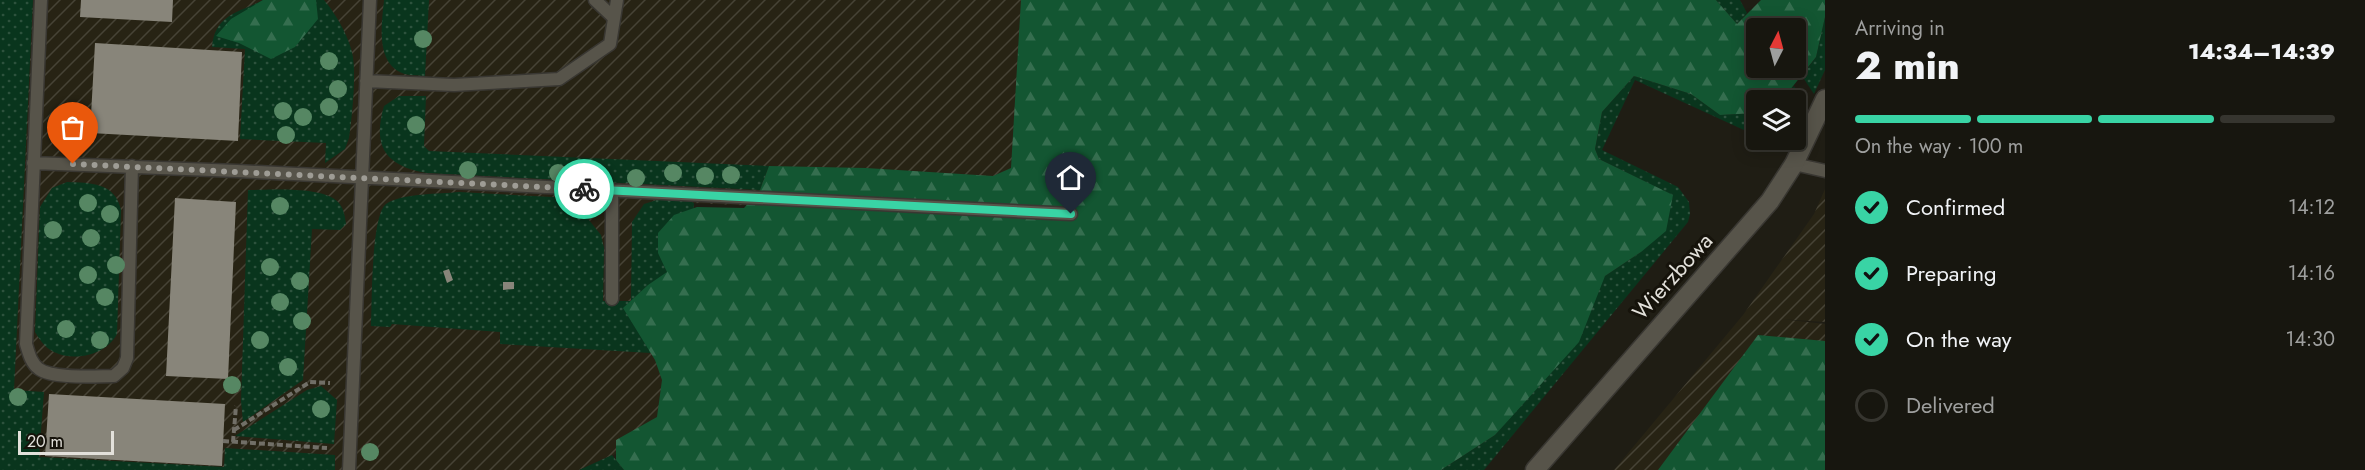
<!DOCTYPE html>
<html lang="en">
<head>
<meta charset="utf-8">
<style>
	:root { --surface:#17160f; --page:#201f18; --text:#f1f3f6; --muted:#9e9f9e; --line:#36352f; --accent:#39d4a5 }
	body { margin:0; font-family:Jost,sans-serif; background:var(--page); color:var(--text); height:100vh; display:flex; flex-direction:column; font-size:22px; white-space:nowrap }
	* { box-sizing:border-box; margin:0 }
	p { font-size:20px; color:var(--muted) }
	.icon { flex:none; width:33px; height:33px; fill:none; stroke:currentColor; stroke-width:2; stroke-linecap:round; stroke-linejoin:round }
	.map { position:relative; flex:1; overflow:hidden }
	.panel { display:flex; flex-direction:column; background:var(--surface); width:540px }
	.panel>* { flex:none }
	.needle { width:39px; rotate:6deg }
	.tools { position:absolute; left:1746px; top:18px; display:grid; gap:12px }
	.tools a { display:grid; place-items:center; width:60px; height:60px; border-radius:6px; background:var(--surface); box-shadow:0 3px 15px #0003,0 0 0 2px var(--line); font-size:30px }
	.scale { position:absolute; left:18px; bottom:15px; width:96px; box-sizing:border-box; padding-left:6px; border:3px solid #e3e1db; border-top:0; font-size:16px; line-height:21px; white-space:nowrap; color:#e3e1db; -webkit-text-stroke:4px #16130b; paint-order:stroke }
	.pin { position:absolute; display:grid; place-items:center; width:51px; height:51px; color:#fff; margin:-62px -26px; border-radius:50% 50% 50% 0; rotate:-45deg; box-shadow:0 0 6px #0007 }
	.pin .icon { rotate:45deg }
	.courier { position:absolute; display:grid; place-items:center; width:60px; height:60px; margin:-30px; border:4px solid #39d4a5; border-radius:50%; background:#fff; color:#222; box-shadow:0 2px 8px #0007 }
	.summary em { font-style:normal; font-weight:800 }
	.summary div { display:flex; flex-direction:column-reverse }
	.summary { display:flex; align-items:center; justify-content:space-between; height:102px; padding:0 30px }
	h1 { font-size:39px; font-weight:800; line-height:45px }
	.bar { display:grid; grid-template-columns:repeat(4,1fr); gap:9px 6px; align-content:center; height:72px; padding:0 30px }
	.bar i { height:8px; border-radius:4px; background:var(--line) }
	.bar .active { background:var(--accent) }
	.bar p { grid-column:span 4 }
	ol { padding:0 30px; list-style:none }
	li { display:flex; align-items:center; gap:18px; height:66px }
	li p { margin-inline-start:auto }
	li .icon { padding:6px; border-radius:50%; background:var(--accent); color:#111; stroke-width:4 }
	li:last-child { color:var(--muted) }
	li i { width:33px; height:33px; border:3px solid var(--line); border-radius:50% }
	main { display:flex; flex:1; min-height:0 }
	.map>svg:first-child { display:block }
</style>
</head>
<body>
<main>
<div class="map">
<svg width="1825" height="470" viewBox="0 0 1825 470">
	<defs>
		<pattern id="industrial-furrows" width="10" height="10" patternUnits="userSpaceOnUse" patternTransform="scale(1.5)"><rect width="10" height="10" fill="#272314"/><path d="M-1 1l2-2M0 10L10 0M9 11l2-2" fill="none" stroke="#464336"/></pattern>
		<pattern id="grass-dots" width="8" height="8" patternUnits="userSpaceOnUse" patternTransform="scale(1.5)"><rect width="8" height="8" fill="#09351d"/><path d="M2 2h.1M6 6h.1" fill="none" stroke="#2d523d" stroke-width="1.8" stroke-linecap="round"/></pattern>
		<pattern id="forest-firs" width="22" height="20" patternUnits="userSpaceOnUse" patternTransform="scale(1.5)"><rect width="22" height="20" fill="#135632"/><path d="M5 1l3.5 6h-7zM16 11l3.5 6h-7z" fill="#356e4f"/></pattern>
	</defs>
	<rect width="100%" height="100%" fill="#1f1d14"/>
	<path fill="url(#industrial-furrows)" d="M0,0H1042L1034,178L893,212L694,203L682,406L629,448L579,470H0Z
		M1825,189V322L1781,319L1825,324V470H1614L1743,315L1814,214Z"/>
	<path fill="url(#grass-dots)" d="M0,0H33L14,390L44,392L39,457L224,467L225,448L335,455V470H0Z
		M263,0H324C336,14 351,40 353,58C356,77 352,118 349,138L345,149L325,163L326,143L240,139L245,49L212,47C215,14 238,13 263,0Z
		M384,0H429L425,76C417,75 409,76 402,73C375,62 382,22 384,0Z
		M1716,0H1740L1747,13L1737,24Z
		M1825,17V70L1814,94L1802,76L1816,57Z
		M1634,76L1691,94L1720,115L1756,113V134L1746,131L1635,80L1602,150L1678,187L1689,202L1690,214L1688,222L1484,470H1441L1495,435L1511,416L1605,276L1641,252L1672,195L1599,159L1595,149L1602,112Z
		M1794,86L1807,107L1796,122V100H1782Z
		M399,96H426L424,146L429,151L769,166L760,190L427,173C386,166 372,147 384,106Z
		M67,182C90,183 115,182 121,210L117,334C106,355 75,362 54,352C45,348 40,340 35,332L40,207L52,188Z
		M248,190C271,190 322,186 338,202C344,208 345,217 346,224L340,230L312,229L303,380L243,422L241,401Z
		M459,192L571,198L601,235L604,248L603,301H631L632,222L644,204C663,198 676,193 694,203L684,355L500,344V332L392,324L390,327L371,326C372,304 371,216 386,204C402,193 440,194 459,192Z
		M321,386L337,400L334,444L235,436L307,390Z
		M612,455L624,470H579Z"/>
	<path fill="url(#forest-firs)" fill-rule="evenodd" d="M263,0H316L318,19L295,47L271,59L239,43L216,36L231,19Z
		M1021,0H1716L1737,24L1761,0H1825V17L1816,57L1782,100H1756V113L1720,115L1691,94L1634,76L1602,112L1595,149L1599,159L1673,195L1666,231L1641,252L1605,276L1579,342L1495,435L1441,470H624L616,460V440L657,417L662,380L655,360L623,308L648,285L667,272L658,253V233L674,215L697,207L744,208L760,190L769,166L866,168L993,176L1011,168ZM1756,28H1796V68H1756Z
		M1758,335L1825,341V470H1658Z"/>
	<path fill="#88857a" d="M81,0H173L172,22L80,17Z
		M95,43L242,52L238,141L90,133Z
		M175,198L236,202L228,379L166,376Z
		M449,269L453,280L447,283L443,271Z
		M503,282H514V289L503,290Z
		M49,394L225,404L222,466L45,456Z"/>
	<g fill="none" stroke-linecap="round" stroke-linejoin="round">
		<defs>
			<path id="service" d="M41,0L26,344C29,354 31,363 39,369C53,379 96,376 114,376L123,368L127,358L132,166
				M595,0L614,18
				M366,81L454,85L559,79L610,44L617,0
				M33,163L237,171L1071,214
				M1794,164L1825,171
				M612,190V299
				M349,470L370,0"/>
			<path id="minor" d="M1535,470L1770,201L1794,164L1825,99"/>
		</defs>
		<use href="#service" stroke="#393732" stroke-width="15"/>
		<use href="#minor" stroke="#393732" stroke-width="21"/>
		<path stroke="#716f67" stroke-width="4" stroke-dasharray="6 3" stroke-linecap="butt" d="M234,430L310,382L330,383
			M223,441L327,448
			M233,442L236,406"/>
		<use href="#service" stroke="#57544a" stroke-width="12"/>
		<use href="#minor" stroke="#57544a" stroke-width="18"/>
	</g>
	<g fill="#568763">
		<circle cx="423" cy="39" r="9"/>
		<circle cx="329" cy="61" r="9"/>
		<circle cx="338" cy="89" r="9"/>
		<circle cx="329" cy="107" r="9"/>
		<circle cx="283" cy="111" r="9"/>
		<circle cx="303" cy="117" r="9"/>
		<circle cx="416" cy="125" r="9"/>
		<circle cx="286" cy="135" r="9"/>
		<circle cx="468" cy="170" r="9"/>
		<circle cx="558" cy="173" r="9"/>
		<circle cx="673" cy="173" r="9"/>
		<circle cx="731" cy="175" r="9"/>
		<circle cx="705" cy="176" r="9"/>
		<circle cx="636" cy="178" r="9"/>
		<circle cx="88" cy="203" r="9"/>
		<circle cx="280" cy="206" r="9"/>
		<circle cx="110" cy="214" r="9"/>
		<circle cx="53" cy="230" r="9"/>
		<circle cx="91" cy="238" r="9"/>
		<circle cx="116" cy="265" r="9"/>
		<circle cx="270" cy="267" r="9"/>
		<circle cx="88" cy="275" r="9"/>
		<circle cx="300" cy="281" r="9"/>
		<circle cx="105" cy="297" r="9"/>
		<circle cx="280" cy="302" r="9"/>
		<circle cx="302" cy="321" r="9"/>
		<circle cx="66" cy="329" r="9"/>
		<circle cx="100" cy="340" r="9"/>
		<circle cx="260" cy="340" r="9"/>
		<circle cx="288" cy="367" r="9"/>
		<circle cx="232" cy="385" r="9"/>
		<circle cx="18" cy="397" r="9"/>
		<circle cx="321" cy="409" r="9"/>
		<circle cx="370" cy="452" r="9"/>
	</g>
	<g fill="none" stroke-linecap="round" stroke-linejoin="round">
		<path stroke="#9e9c95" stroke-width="6" stroke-dasharray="0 10.8" d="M73,164L584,189"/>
		<path stroke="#39d4a5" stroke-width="8" d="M584,189L1071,214"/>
	</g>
	<g text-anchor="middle" stroke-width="6" stroke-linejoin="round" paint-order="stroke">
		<g font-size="22" fill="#e3e1db" stroke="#16130b">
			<text transform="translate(1672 276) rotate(-48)" y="8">Wierzbowa</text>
		</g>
	</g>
</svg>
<div class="tools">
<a><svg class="needle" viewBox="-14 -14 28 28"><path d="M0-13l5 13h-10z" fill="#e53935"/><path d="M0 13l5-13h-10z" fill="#9e9f9e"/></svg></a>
<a><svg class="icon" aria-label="layers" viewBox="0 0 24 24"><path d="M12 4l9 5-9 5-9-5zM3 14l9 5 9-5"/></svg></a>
</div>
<div class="scale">20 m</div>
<div class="pin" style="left:73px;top:164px;background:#ea580c"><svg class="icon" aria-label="bag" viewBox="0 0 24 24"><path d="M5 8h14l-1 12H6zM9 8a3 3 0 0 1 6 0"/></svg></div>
<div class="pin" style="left:1071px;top:214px;background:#1f2937"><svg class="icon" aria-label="home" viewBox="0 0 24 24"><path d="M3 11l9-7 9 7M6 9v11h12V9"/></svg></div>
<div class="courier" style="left:584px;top:189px"><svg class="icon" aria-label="bike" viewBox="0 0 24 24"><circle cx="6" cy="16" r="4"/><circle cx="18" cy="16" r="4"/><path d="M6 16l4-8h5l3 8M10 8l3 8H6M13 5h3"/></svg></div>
</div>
<section class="panel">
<div class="summary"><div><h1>2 min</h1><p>Arriving in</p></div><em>14:34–14:39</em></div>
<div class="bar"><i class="active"></i><i class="active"></i><i class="active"></i><i></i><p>On the way · 100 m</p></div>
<ol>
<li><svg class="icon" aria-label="check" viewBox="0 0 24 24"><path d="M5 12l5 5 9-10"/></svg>Confirmed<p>14:12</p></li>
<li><svg class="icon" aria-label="check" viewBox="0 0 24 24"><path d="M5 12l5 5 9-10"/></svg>Preparing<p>14:16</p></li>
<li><svg class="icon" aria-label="check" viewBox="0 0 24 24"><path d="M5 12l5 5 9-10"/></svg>On the way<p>14:30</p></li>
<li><i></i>Delivered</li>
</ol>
</section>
</main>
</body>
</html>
